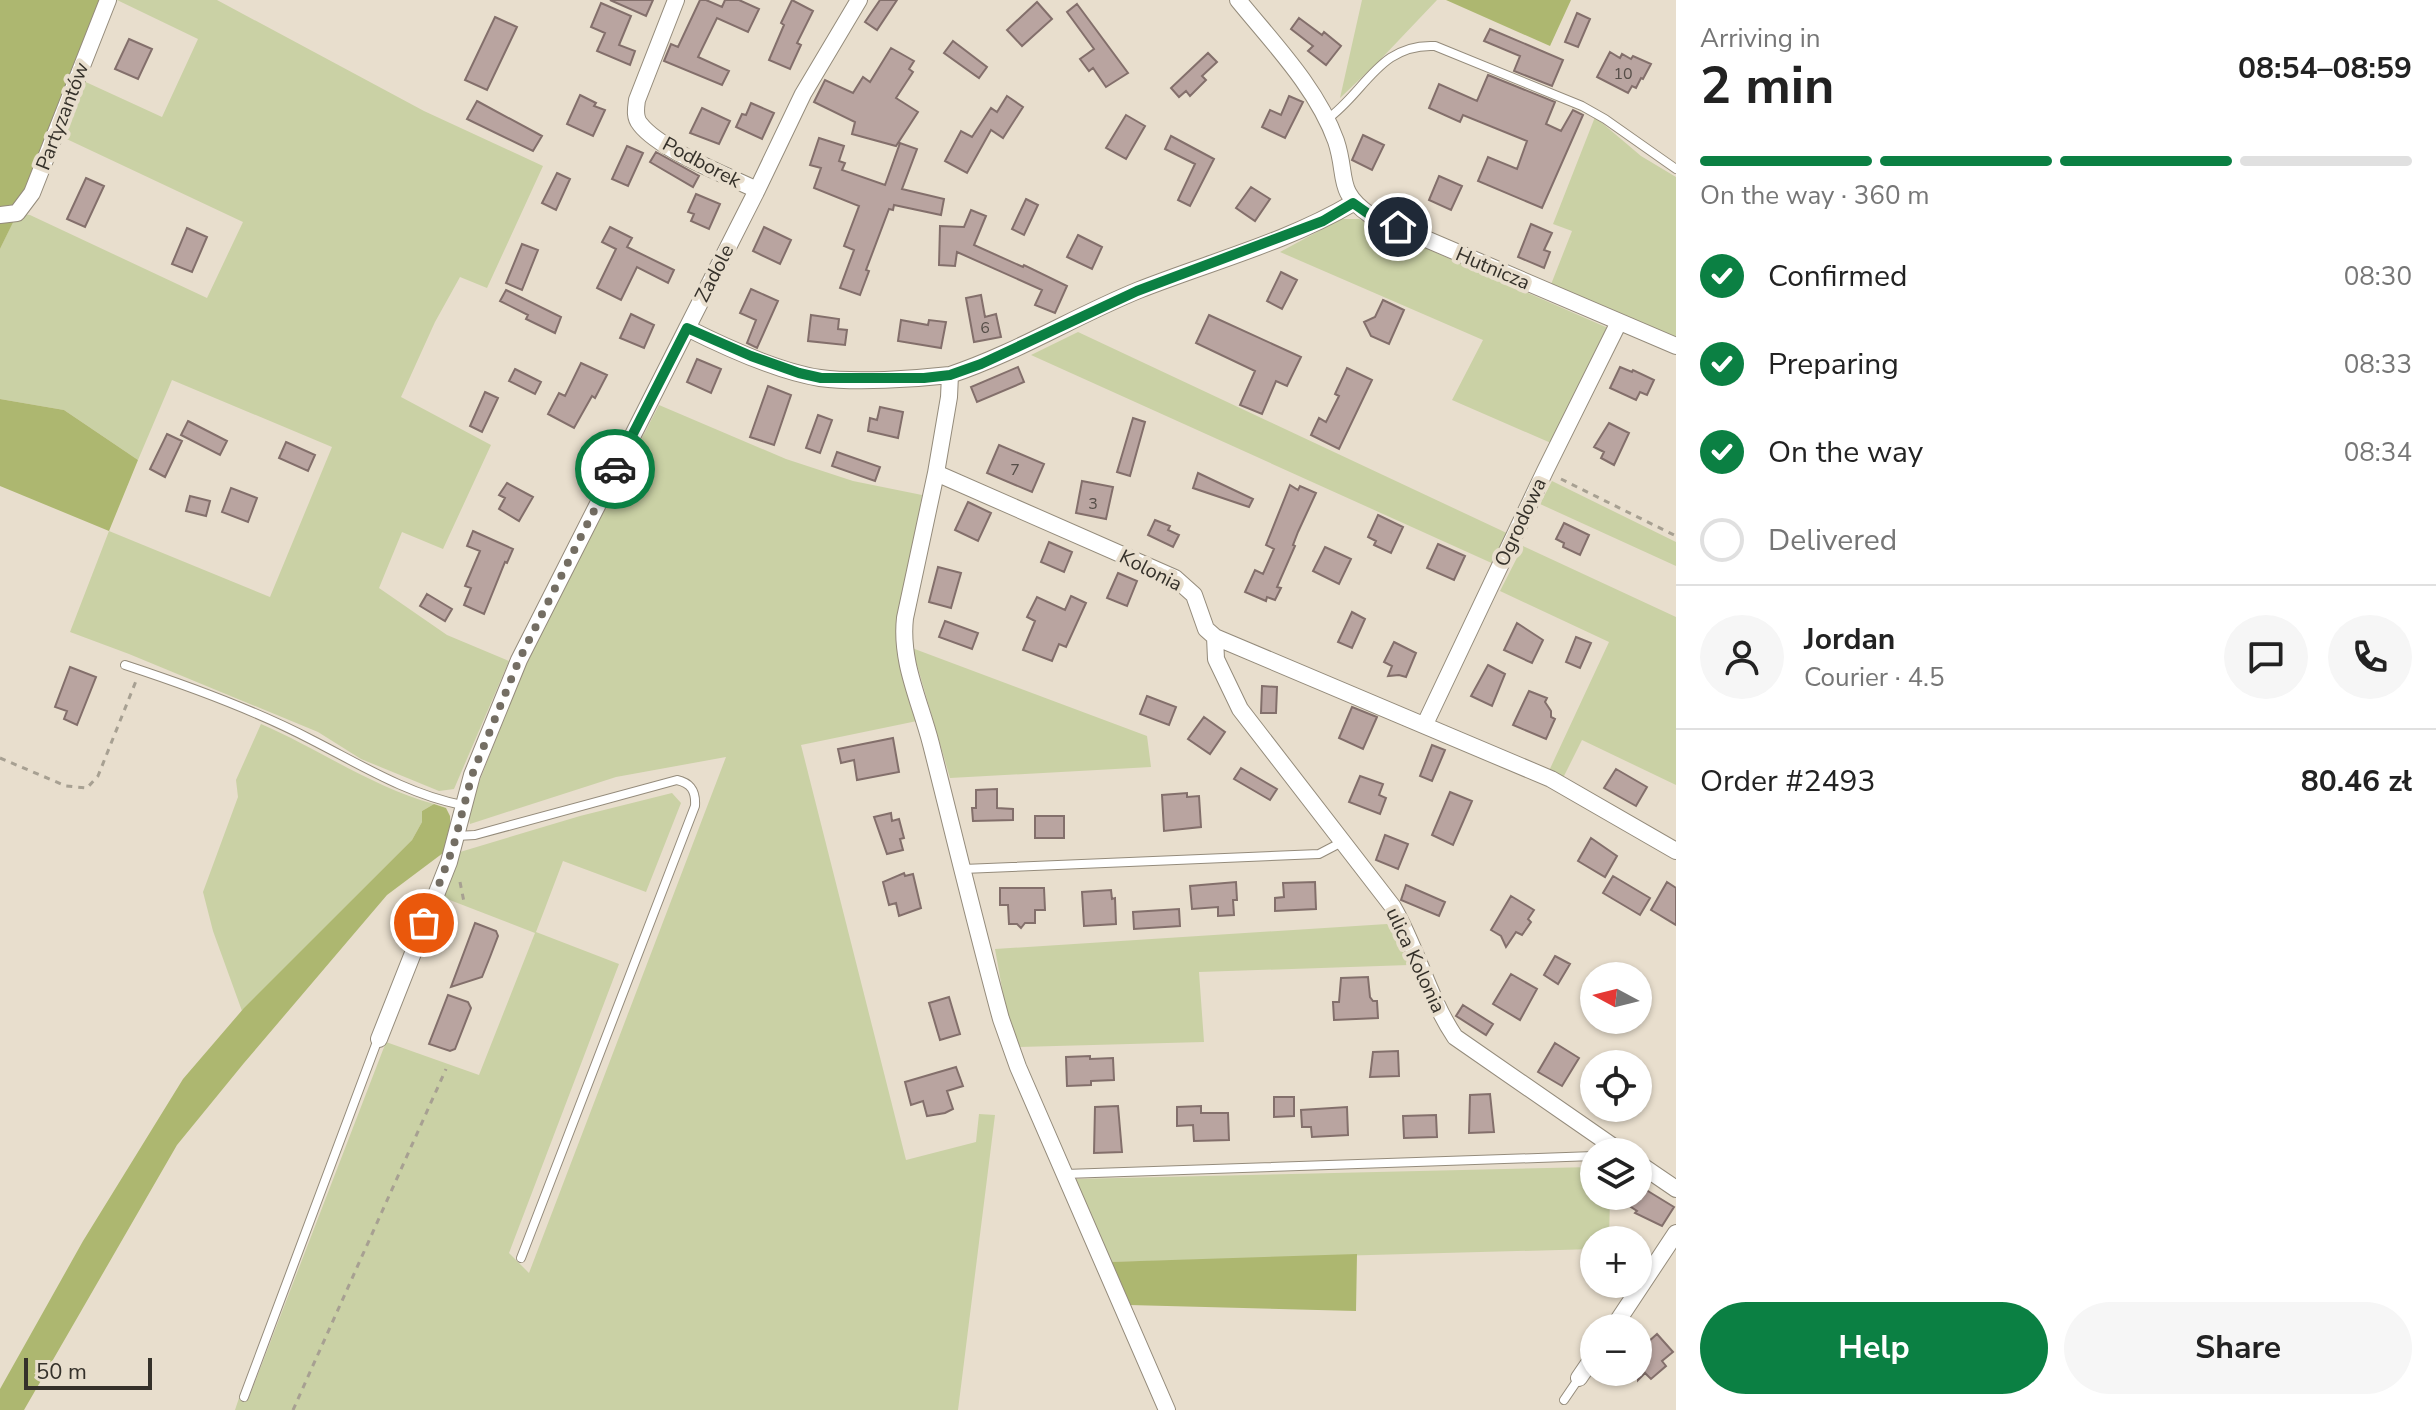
<!DOCTYPE html>
<html lang="en">
<head>
<meta charset="utf-8">
<style>
	:root { --surface:#fff; --page:#f6f6f6; --text:#222; --muted:#767676; --line:#e0e0e0; --accent:#0b8043 }
	body { margin:0; font-family:"Nunito Sans",sans-serif; background:var(--page); color:var(--text); height:100vh; display:flex; flex-direction:column; font-size:30px; white-space:nowrap }
	* { box-sizing:border-box; margin:0 }
	p { font-size:26px; color:var(--muted) }
	.icon { flex:none; width:44px; height:44px; fill:none; stroke:currentColor; stroke-width:2; stroke-linecap:round; stroke-linejoin:round }
	.map { position:relative; flex:1; overflow:hidden }
	.sheet { display:flex; flex-direction:column; background:var(--surface); width:760px }
	.sheet>* { flex:none }
	.needle { width:52px; rotate:277deg }
	.tools { position:absolute; left:1580px; top:962px; display:grid; gap:16px }
	.tools a { display:grid; place-items:center; width:72px; height:72px; border-radius:50%; background:var(--surface); box-shadow:0 2px 6px #0004; font-size:40px }
	.scale { position:absolute; left:24px; bottom:20px; width:128px; box-sizing:border-box; padding-left:8px; border:4px solid #35312a; border-top:0; font-size:22px; line-height:28px; white-space:nowrap; color:#35312a; -webkit-text-stroke:6px #e8decd; paint-order:stroke }
	.pin { position:absolute; display:grid; place-items:center; width:68px; height:68px; color:#fff; margin:-34px; border:4px solid #fff; border-radius:50%; box-shadow:0 2px 8px #0007 }
	.courier { position:absolute; display:grid; place-items:center; width:80px; height:80px; margin:-40px; border:6px solid #0b8043; border-radius:50%; background:#fff; color:#222; box-shadow:0 2px 10px #0007 }
	.headline em { font-style:normal; font-weight:700 }
	.headline div { display:flex; flex-direction:column-reverse }
	.headline { display:flex; align-items:center; justify-content:space-between; height:136px; padding:0 24px }
	h1 { font-size:52px; font-weight:700; line-height:60px }
	.bar { display:grid; grid-template-columns:repeat(4,1fr); gap:12px 8px; align-content:center; height:96px; padding:0 24px }
	.bar i { height:10px; border-radius:6px; background:var(--line) }
	.bar .on { background:var(--accent) }
	.bar p { grid-column:span 4 }
	.line { display:flex; align-items:center; gap:20px; padding:0 24px; border-top:2px solid var(--line) }
	.line div { flex:1 }
	.round { display:grid; place-items:center; flex:none; width:84px; height:84px; border-radius:42px; background:var(--page) }
	ol { padding:0 24px; list-style:none }
	li { display:flex; align-items:center; gap:24px; height:88px }
	li p { margin-inline-start:auto }
	li .icon { padding:8px; border-radius:50%; background:var(--accent); color:#fff; stroke-width:4 }
	li:last-child { color:var(--muted) }
	li i { width:44px; height:44px; border:4px solid var(--line); border-radius:50% }
	.action { display:flex; gap:16px; margin-top:auto; padding:16px 24px }
	.action a { flex:1; height:92px; border-radius:48px; background:var(--accent); color:#fff; font-size:32px; font-weight:700; line-height:92px; text-align:center }
	.action a+a { background:var(--page); color:var(--text) }
	main { display:flex; flex:1; min-height:0 }
	.map>svg:first-child { display:block }
</style>
</head>
<body>
<main>
<div class="map">
<svg width="1676" height="1410" viewBox="0 0 1676 1410">
	<rect width="100%" height="100%" fill="#e8decd"/>
	<path fill="#cad1a5" d="M117,0H217L424,111L543,166L487,288L460,277L435,322L401,397L491,445L443,549L402,532L379,588L447,635L509,661L454,789L439,791L361,759L318,732L129,654L70,632L109,531L270,597L332,447L172,380L138,460L64,410L0,399V249L17,213L30,215L207,298L243,222L56,134L77,78L162,117L198,39Z
		M1362,0H1437L1379,61L1340,98Z
		M1595,117L1641,156L1676,177V340L1550,287L1572,231L1553,224Z
		M1341,219H1359L1608,328L1551,443L1452,400L1483,340L1280,252Z
		M1078,332L1511,535L1496,565L1031,355Z
		M659,405L786,459L853,481L922,495L897,642L901,670L917,721L801,745L906,1160L976,1142L979,1114L995,1115L958,1410H235L239,1398L248,1400L386,1042L479,1075L535,933L442,897L460,852L580,816L672,793L681,803L646,892L563,861L536,932L619,964L509,1253L529,1273L726,757L616,777L470,824L468,811L526,661Z
		M1552,481L1676,542V566L1540,504Z
		M1523,546L1676,617V785L1582,740L1563,778L1548,773L1609,642L1500,591Z
		M912,648L1147,736L1151,767L950,778Z
		M261,724C319,749 372,787 434,804L422,811V822L412,840L242,1011L213,931L203,892L238,797L236,780Z
		M1387,924L1400,942L1409,965L1199,972L1204,1042L1019,1047L1007,1016L995,949Z
		M1594,1167V1196H1610L1609,1240H1594V1249L1109,1262L1074,1179Z"/>
	<path fill="#adb770" d="M0,0H115L56,134L0,249Z
		M1446,0H1571L1550,46Z
		M0,399L64,410L138,460L109,531L0,486Z
		M434,804L446,808L450,816L451,833L443,853L387,895L244,1063L177,1145L24,1410H0V1389L83,1241L183,1079L244,1008L412,840L422,822V811Z
		M1357,1254L1356,1311L1129,1305L1109,1262Z"/>
	<path fill="#b9a4a0" stroke="#836f6b" stroke-width="2" d="M610,0H653L646,16Z
		M700,0H706L722,7L725,0H739L759,9L748,32L717,18L698,57L729,71L722,85L664,61L671,44L678,47Z
		M792,0L813,11L797,43L801,45L790,69L769,60L784,25L781,23Z
		M880,0H897L877,30L865,22Z
		M1037,2L1052,19L1022,46L1007,30Z
		M601,3L631,16L619,45L635,51L630,65L597,51L605,33L591,27Z
		M1077,4L1128,73L1106,87L1093,68L1089,71L1080,59L1094,49L1067,12Z
		M1577,13L1590,19L1578,47L1565,42Z
		M495,17L517,27L487,90L465,80Z
		M1299,18L1322,35L1324,32L1341,46L1326,65L1308,51L1313,46L1291,29Z
		M1490,29L1563,60L1552,86L1514,71L1520,56L1484,41Z
		M129,39L152,49L138,79L115,69Z
		M953,41L987,67L979,78L944,53Z
		M891,48L914,61L909,69L913,72L896,98L918,112L896,146L852,134L855,122L814,102L825,80L853,93L863,77L870,82Z
		M1610,52L1620,58L1622,54L1631,59L1633,56L1651,64L1643,79L1641,78L1636,88L1632,86L1628,93L1597,77Z
		M1208,53L1217,62L1202,76L1206,80L1190,96L1186,91L1179,97L1171,88Z
		M1488,75L1555,102L1546,124L1561,131L1573,110L1583,115L1542,208L1478,181L1488,157L1517,169L1527,141L1463,115L1460,122L1429,108L1439,84L1477,101Z
		M580,95L596,103L594,106L605,110L593,136L567,124Z
		M1007,96L1023,107L1003,138L991,130L967,173L945,161L961,131L972,137L991,108L997,112Z
		M1289,96L1303,102L1285,138L1262,127L1270,110L1281,115Z
		M477,101L542,136L533,151L467,119Z
		M751,103L774,113L762,139L736,127L742,114L746,115Z
		M702,108L730,121L719,144L690,133Z
		M1126,115L1145,126L1126,159L1106,148Z
		M1363,135L1384,145L1372,170L1352,160Z
		M1171,136L1214,159L1190,206L1178,200L1195,164L1165,149Z
		M819,138L844,146L839,161L845,163L842,170L885,185L900,143L917,149L902,189L944,199L941,215L894,205L893,210L889,209L866,270L869,271L860,295L840,288L854,250L844,246L859,206L814,188L821,168L810,165Z
		M627,146L643,153L628,186L612,179Z
		M656,152L699,176L693,187L650,162Z
		M557,173L570,179L556,210L542,203Z
		M1439,176L1462,186L1451,210L1429,200Z
		M86,178L104,186L85,227L67,219Z
		M1251,187L1270,199L1255,221L1236,208Z
		M696,194L720,204L709,229L691,221L694,214L688,212Z
		M1026,199L1038,205L1024,235L1012,229Z
		M971,210L986,216L974,245L1023,267L1024,265L1067,286L1055,313L1035,305L1042,290L957,252L955,266L939,265L940,226L964,227Z
		M1531,224L1552,233L1544,250L1550,252L1544,268L1518,257Z
		M610,227L632,238L627,247L674,270L668,283L637,267L621,300L597,288L616,249L602,242Z
		M764,227L791,240L780,264L753,251Z
		M187,228L207,237L192,272L172,264Z
		M1078,235L1102,247L1092,269L1067,257Z
		M522,244L538,250L522,290L506,283Z
		M1281,272L1297,280L1282,309L1267,301Z
		M751,289L778,301L757,348L747,343L756,320L740,313Z
		M506,290L561,317L555,333L526,319L528,315L500,301Z
		M981,295L985,317L996,314L1001,337L974,342L966,298Z
		M1383,300L1404,310L1389,344L1371,336L1364,322L1375,317Z
		M631,314L654,325L644,348L620,338Z
		M811,315L839,319L838,329L847,330L845,345L808,341Z
		M1209,315L1301,357L1287,386L1276,381L1262,414L1240,405L1255,371L1196,343Z
		M901,320L928,325L929,320L946,322L941,348L898,341Z
		M697,359L721,369L711,393L687,382Z
		M581,363L607,375L595,398L592,396L574,428L548,414L559,393L565,396Z
		M1018,367L1024,382L977,402L971,387Z
		M1620,367L1632,372L1633,370L1654,380L1647,395L1640,392L1636,400L1610,388Z
		M1347,368L1372,380L1339,449L1311,435L1319,418L1326,422L1339,396L1335,394Z
		M515,369L541,382L535,394L509,381Z
		M768,386L791,395L774,445L750,437Z
		M485,392L498,398L482,432L470,426Z
		M880,407L903,412L898,438L868,431L870,418L877,420Z
		M818,415L832,420L820,453L806,448Z
		M1133,418L1145,422L1130,476L1117,472Z
		M188,421L227,441L220,455L181,435Z
		M1609,423L1629,433L1614,465L1601,458L1604,452L1594,447Z
		M167,434L182,441L165,477L150,469Z
		M286,442L315,455L308,471L279,458Z
		M999,445L1044,464L1032,492L987,473Z
		M837,452L880,467L875,481L832,466Z
		M1198,473L1253,499L1249,507L1193,488Z
		M1082,481L1113,487L1106,519L1076,513Z
		M507,483L533,497L519,521L499,509L505,498L499,495Z
		M1290,485L1298,490L1300,486L1316,493L1298,532L1293,545L1295,546L1277,587L1281,588L1275,600L1267,597L1266,601L1245,592L1255,570L1263,574L1274,549L1266,545Z
		M231,488L257,498L248,522L222,512Z
		M190,496L210,501L206,516L186,511Z
		M968,502L991,513L978,541L955,530Z
		M1378,515L1403,527L1391,553L1374,545L1376,541L1368,537Z
		M1155,520L1170,526L1168,530L1179,535L1173,547L1148,535Z
		M1564,523L1589,535L1580,555L1563,547L1564,543L1556,539Z
		M473,531L513,549L507,563L505,562L484,614L464,605L471,588L465,586L480,551L467,546Z
		M1049,542L1072,552L1064,572L1041,562Z
		M1438,544L1465,556L1454,580L1427,568Z
		M1325,547L1351,559L1339,584L1313,571Z
		M938,567L961,573L951,608L929,602Z
		M1118,573L1137,581L1127,606L1107,598Z
		M427,594L452,609L445,621L420,606Z
		M1071,596L1086,603L1066,647L1059,644L1052,661L1023,650L1035,621L1027,617L1037,597L1065,610Z
		M1352,612L1365,619L1352,648L1338,642Z
		M945,621L978,633L972,649L939,637Z
		M1517,623L1543,640L1532,663L1504,650Z
		M1576,637L1591,643L1580,668L1566,662Z
		M1394,642L1416,653L1406,677L1399,675L1388,676L1392,666L1384,662Z
		M1488,665L1505,674L1492,706L1471,696Z
		M70,667L96,677L77,725L64,719L67,711L55,707Z
		M1262,686L1277,687L1276,713H1261Z
		M1529,691L1547,698L1545,702L1551,711V717L1555,719L1546,739L1513,725Z
		M1147,696L1176,707L1169,725L1140,714Z
		M1352,707L1377,717L1363,749L1339,738Z
		M1204,717L1225,732L1210,754L1188,739Z
		M893,738L899,772L857,780L854,760L841,763L838,749Z
		M1432,745L1445,750L1432,781L1420,776Z
		M1241,768L1277,789L1270,800L1234,779Z
		M1616,769L1647,787L1636,806L1604,788Z
		M1360,776L1383,784L1379,795L1386,798L1380,814L1349,802Z
		M997,789V808L1013,809V820L973,821L972,808H976V790Z
		M1450,792L1472,801L1453,845L1432,835Z
		M1187,793V797L1199,796L1201,827L1164,831L1162,795Z
		M891,813L892,821L899,819L904,838L900,839L903,850L887,854L874,817Z
		M1035,816H1064V838H1035Z
		M1385,835L1408,844L1398,869L1376,860Z
		M1591,838L1617,856L1605,877L1578,861Z
		M904,873L905,876L913,874L921,908L899,916L896,903L889,905L883,882Z
		M1613,876L1650,898L1640,915L1603,893Z
		M1236,882L1237,900H1233L1234,915L1218,916V907L1192,909L1190,886Z
		M1315,882L1316,909L1275,911V898L1284,897L1283,883Z
		M1667,882L1676,888V925L1651,910Z
		M1406,885L1445,902L1439,916L1401,900Z
		M1000,888H1044L1045,910H1035V923H1025L1021,928L1017,924H1009L1008,905H1000Z
		M1111,890L1112,899L1115,898L1116,924L1084,926L1082,892Z
		M1511,896L1534,910L1528,919L1531,922L1522,935L1516,932L1506,947L1501,936L1491,930Z
		M1179,909L1180,926L1134,929L1133,912Z
		M475,923L496,931L498,936L490,957L482,977L451,987Z
		M1555,956L1570,964L1558,984L1544,975Z
		M1511,974L1537,989L1520,1020L1493,1004Z
		M1368,977L1370,997L1373,1001H1377L1378,1018L1334,1020L1333,1002H1339L1341,978Z
		M448,995L468,1002L471,1008L455,1049L450,1051L429,1044Z
		M949,997L960,1034L940,1040L929,1003Z
		M1463,1005L1493,1024L1486,1035L1456,1016Z
		M1555,1043L1579,1058L1562,1086L1538,1072Z
		M1398,1051L1399,1076L1370,1077L1373,1052Z
		M1090,1056V1059L1113,1058L1114,1080L1091,1081V1085L1067,1086L1066,1057Z
		M956,1067L963,1086L947,1091L953,1109L945,1113L927,1116L923,1101L911,1105L905,1082Z
		M1490,1094L1494,1132L1469,1133L1470,1095Z
		M1274,1097H1294V1116L1274,1117Z
		M1118,1106L1122,1152L1094,1153L1095,1107Z
		M1201,1106V1113H1228L1229,1140L1194,1141L1193,1125L1177,1126V1107Z
		M1347,1107L1348,1135L1312,1137L1311,1127H1302L1301,1110Z
		M1436,1115L1437,1137L1404,1138L1403,1116Z
		M1638,1185L1674,1207L1662,1226L1635,1213L1637,1211L1614,1196H1638Z
		M1657,1334L1673,1352L1662,1361L1666,1366L1651,1379L1645,1373L1638,1380V1351Z"/>
	<g fill="none" stroke-linecap="round" stroke-linejoin="round">
		<defs>
			<path id="lane" d="M1326,120C1365,93 1379,43 1435,46L1582,106L1605,119L1676,169
				M125,665C186,685 255,710 312,740C361,765 407,794 462,805
				M456,836L475,835L677,780C691,783 696,791 695,806L521,1258
				M963,869L1319,854L1342,842
				M1065,1174L1594,1156
				M244,1397L378,1039
				M1564,1400L1579,1378"/>
			<path id="street" d="M676,0L637,100C636,108 634,117 640,124C660,150 726,175 757,190
				M1238,0C1273,43 1317,88 1336,141C1348,177 1335,191 1370,215L1676,346
				M0,215L17,213L32,193L108,0
				M687,328C723,346 780,372 820,378C856,383 914,379 950,375L949,397L936,473L1175,578L1194,595L1206,629L1215,637L1551,779L1676,851
				M950,375C1016,353 1075,316 1139,290C1210,262 1287,242 1353,203
				M936,473L905,618C900,662 920,701 931,744C954,835 976,927 1001,1019L1018,1067L1167,1410
				M1215,637L1216,659L1240,709L1393,907C1417,948 1428,997 1455,1037L1621,1152
				M1425,724L1545,471L1619,322
				M379,1039L449,862L472,775L519,660L757,190L803,94L859,0
				M1638,1163L1676,1189
				M1613,1328L1676,1233
				M1579,1378L1594,1356"/>
		</defs>
		<use href="#lane" stroke="#948b7b" stroke-width="10"/>
		<use href="#street" stroke="#948b7b" stroke-width="18"/>
		<path stroke="#a7a092" stroke-width="3" stroke-dasharray="6 6" stroke-linecap="butt" d="M1561,479L1676,536
			M0,758L66,786L87,788L98,776L136,681
			M460,882L464,902
			M293,1410L446,1069"/>
		<use href="#lane" stroke="#fff" stroke-width="8"/>
		<use href="#street" stroke="#fff" stroke-width="16"/>
	</g>
	<g fill="none" stroke-linecap="round" stroke-linejoin="round">
		<path stroke="#746e63" stroke-width="8" stroke-dasharray="0 14.4" d="M424,923L453,848L472,775L519,660L615,469"/>
		<path stroke="#0b8043" stroke-width="10" d="M615,469L687,328L751,356L799,373L821,378H924L950,375L981,364L1137,291L1323,221L1353,203L1370,215L1398,227"/>
	</g>
	<g text-anchor="middle" stroke-width="8" stroke-linejoin="round" paint-order="stroke">
		<g font-size="16" fill="#564e48">
			<text x="1623" y="79">10</text>
			<text x="985" y="333">6</text>
			<text x="1015" y="475">7</text>
			<text x="1093" y="509">3</text>
		</g>
		<g font-size="20" fill="#35312a" stroke="#e8decd">
			<text transform="translate(62 116) rotate(-69)" y="7">Partyzantów</text>
			<text transform="translate(702 162) rotate(28)" y="7">Podborek</text>
			<text transform="translate(1493 268) rotate(23)" y="7">Hutnicza</text>
			<text transform="translate(714 273) rotate(-63)" y="7">Zadole</text>
			<text transform="translate(1520 522) rotate(-65)" y="7">Ogrodowa</text>
			<text transform="translate(1151 570) rotate(27)" y="7">Kolonia</text>
			<text transform="translate(1416 960) rotate(65)" y="7">ulica Kolonia</text>
		</g>
	</g>
</svg>
<div class="tools">
<a><svg class="needle" viewBox="-14 -14 28 28"><path d="M0-13l5 13h-10z" fill="#e53935"/><path d="M0 13l5-13h-10z" fill="#767676"/></svg></a>
<a><svg class="icon" aria-label="locate" viewBox="0 0 24 24"><circle cx="12" cy="12" r="6"/><path d="M12 2v4M12 18v4M2 12h4M18 12h4"/></svg></a>
<a><svg class="icon" aria-label="layers" viewBox="0 0 24 24"><path d="M12 4l9 5-9 5-9-5zM3 14l9 5 9-5"/></svg></a>
<a>+</a>
<a>−</a>
</div>
<div class="scale">50 m</div>
<div class="pin" style="left:424px;top:923px;background:#ea580c"><svg class="icon" aria-label="bag" viewBox="0 0 24 24"><path d="M5 8h14l-1 12H6zM9 8a3 3 0 0 1 6 0"/></svg></div>
<div class="pin" style="left:1398px;top:227px;background:#1f2937"><svg class="icon" aria-label="home" viewBox="0 0 24 24"><path d="M3 11l9-7 9 7M6 9v11h12V9"/></svg></div>
<div class="courier" style="left:615px;top:469px"><svg class="icon" aria-label="car" viewBox="0 0 24 24"><path d="M5 17H2v-5l4-1 3-4h7l3 4 3 1v5h-3M9 17h6M6 11h13"/><circle cx="7" cy="17" r="2"/><circle cx="17" cy="17" r="2"/></svg></div>
</div>
<section class="sheet">
<div class="headline"><div><h1>2 min</h1><p>Arriving in</p></div><em>08:54–08:59</em></div>
<div class="bar"><i class="on"></i><i class="on"></i><i class="on"></i><i></i><p>On the way · 360 m</p></div>
<ol>
<li><svg class="icon" aria-label="check" viewBox="0 0 24 24"><path d="M5 12l5 5 9-10"/></svg>Confirmed<p>08:30</p></li>
<li><svg class="icon" aria-label="check" viewBox="0 0 24 24"><path d="M5 12l5 5 9-10"/></svg>Preparing<p>08:33</p></li>
<li><svg class="icon" aria-label="check" viewBox="0 0 24 24"><path d="M5 12l5 5 9-10"/></svg>On the way<p>08:34</p></li>
<li><i></i>Delivered</li>
</ol>
<div class="line" style="height:144px"><a class="round"><svg class="icon" aria-label="person" viewBox="0 0 24 24"><circle cx="12" cy="8" r="4"/><path d="M4 21q1-7 8-7t8 7"/></svg></a><div><b>Jordan</b><p>Courier · 4.5</p></div><a class="round"><svg class="icon" aria-label="chat" viewBox="0 0 24 24"><path d="M4 5h16v11H9l-5 4z"/></svg></a><a class="round"><svg class="icon" aria-label="phone" viewBox="0 0 24 24"><path d="M5 4h4l2 5-3 2q2 4 5 5l2-3 5 2v4C11 20 4 13 5 4z"/></svg></a></div>
<div class="line" style="height:104px"><div>Order #2493</div><b>80.46 zł</b></div>
<div class="action"><a>Help</a><a>Share</a></div>
</section>
</main>
</body>
</html>
